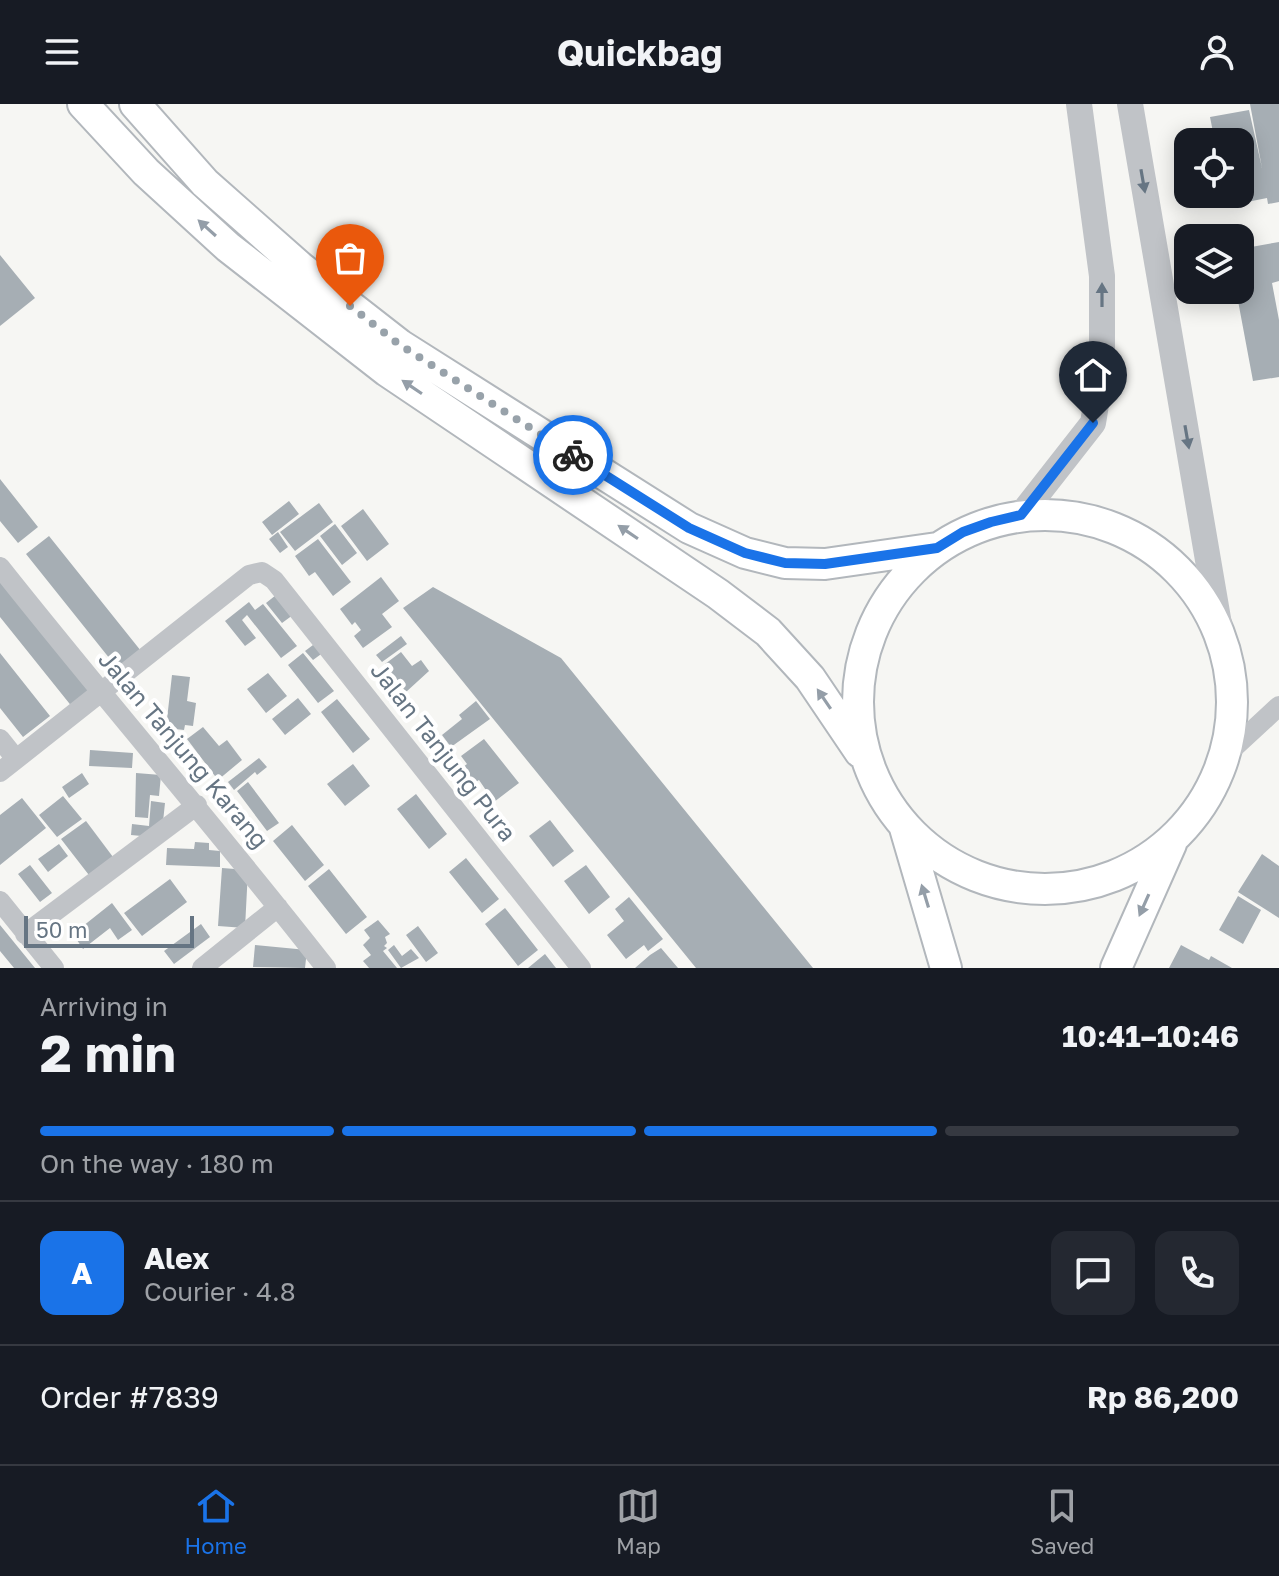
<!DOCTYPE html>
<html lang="en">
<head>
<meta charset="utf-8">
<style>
	:root { --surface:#171b24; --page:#242831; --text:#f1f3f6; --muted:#9ea1a6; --line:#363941; --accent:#1a73e8 }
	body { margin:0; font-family:"Golos Text",sans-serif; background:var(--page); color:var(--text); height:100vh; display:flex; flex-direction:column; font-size:30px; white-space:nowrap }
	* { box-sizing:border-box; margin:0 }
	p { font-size:26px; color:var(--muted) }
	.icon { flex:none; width:44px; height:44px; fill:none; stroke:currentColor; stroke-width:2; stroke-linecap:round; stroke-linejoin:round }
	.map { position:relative; height:864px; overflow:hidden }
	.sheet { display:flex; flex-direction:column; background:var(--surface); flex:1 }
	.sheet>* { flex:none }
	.tools { position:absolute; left:1174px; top:24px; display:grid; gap:16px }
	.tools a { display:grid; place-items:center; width:80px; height:80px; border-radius:16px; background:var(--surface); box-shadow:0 4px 20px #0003; font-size:40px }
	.scale { position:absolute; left:24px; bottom:20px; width:170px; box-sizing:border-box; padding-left:8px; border:4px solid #667583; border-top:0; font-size:22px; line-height:28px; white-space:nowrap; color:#667583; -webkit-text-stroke:6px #fff; paint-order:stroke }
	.pin { position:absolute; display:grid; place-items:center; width:68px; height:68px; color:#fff; margin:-82px -34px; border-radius:50% 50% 50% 0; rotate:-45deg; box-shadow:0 0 8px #0007 }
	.pin .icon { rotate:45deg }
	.courier { position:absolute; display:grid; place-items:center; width:80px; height:80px; margin:-40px; border:6px solid #1a73e8; border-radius:50%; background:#fff; color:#222; box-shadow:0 2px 10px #0007 }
	.overview em { font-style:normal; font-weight:700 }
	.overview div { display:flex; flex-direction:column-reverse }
	.overview { display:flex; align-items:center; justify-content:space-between; height:136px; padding:0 40px }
	h1 { font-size:52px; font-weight:700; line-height:60px }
	.bar { display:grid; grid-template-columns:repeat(4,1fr); gap:12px 8px; align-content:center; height:96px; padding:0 40px }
	.bar i { height:10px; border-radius:6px; background:var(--line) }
	.bar .on { background:var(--accent) }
	.bar p { grid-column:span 4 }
	.line { display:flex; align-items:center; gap:20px; padding:0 40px; border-top:2px solid var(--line) }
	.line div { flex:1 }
	.round { display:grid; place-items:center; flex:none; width:84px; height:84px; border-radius:16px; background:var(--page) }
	header { display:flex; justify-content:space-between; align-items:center; height:104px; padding:0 40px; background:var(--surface); font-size:36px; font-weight:700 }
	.menu { display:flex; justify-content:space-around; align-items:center; height:112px; border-top:2px solid var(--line); background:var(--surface); font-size:22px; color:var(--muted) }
	.menu a { display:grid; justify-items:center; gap:4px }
	.menu .on { color:var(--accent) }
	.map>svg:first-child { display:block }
</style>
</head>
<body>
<header><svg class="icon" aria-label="menu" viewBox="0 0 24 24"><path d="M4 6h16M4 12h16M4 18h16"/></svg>Quickbag<svg class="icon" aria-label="person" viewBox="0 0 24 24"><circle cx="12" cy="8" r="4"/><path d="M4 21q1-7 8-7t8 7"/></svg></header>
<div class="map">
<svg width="1279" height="864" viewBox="0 0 1279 864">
	<rect width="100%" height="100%" fill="#f6f6f3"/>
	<path fill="#a6aeb4" d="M1250,0H1279V98L1268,100L1267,94L1227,102L1225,90H1240V38H1215L1210,13L1249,6L1262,64Z
		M1279,138V177L1272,179L1279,216V273L1253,277L1236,186H1240V145Z
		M0,151L35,194L0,222Z
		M0,375L38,423L18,439L0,417Z
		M289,397L299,410L272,431L262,418Z
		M319,399L333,418L295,447L280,428Z
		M363,405L389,440L367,457L341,422Z
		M335,420L357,449L342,461L320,432Z
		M278,428L288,443L280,449L269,435Z
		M49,432L141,547L118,565L26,450Z
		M318,435L351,478L333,492L315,468L309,472L295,452Z
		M0,471L94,588L73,604L0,513Z
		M381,473L399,497L382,510L392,523L363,544L354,532L361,526L355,518L352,521L340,505Z
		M433,483L561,554L813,864H696L403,504Z
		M281,487L297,508L282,519L266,499Z
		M249,498L255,506L263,500L297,542L281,554L247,511L242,516L256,534L245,542L225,517Z
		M401,532L407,540L382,558L376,551Z
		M321,535L328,545L313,556L305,547Z
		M401,548L412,562L421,556L429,567L406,588L385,560Z
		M0,549L50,612L23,633L0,604Z
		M303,549L334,587L318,599L288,561Z
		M268,569L287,592L266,609L247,585Z
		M172,571L190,573L187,597L196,599L193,622L185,621L184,626L166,624Z
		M298,594L311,610L285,631L272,615Z
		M337,595L370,635L353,649L321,608Z
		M476,597L490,615L451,643L442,631L462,615L459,611Z
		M203,623L219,642L227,636L242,656L218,676L187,635Z
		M484,635L519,679L494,698L479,676L471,681L459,666L467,660L461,652Z
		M90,646L133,649L132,664L89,662Z
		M259,654L267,663L257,671L255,668L234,686L228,678Z
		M353,660L370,682L345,702L327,680Z
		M82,669L89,680L69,694L62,683Z
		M136,669L161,671L159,692L150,691L148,714L135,713Z
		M248,678L279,719L267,727L237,687Z
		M416,690L447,730L429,745L397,705Z
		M63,692L82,715L57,733L39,711Z
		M22,694L46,724L0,761V711Z
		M151,697L165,699L162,727L152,733L131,731L132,720L149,722Z
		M550,716L574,747L553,763L529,732Z
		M86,717L116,757L92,775L61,735Z
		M292,721L324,761L305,777L273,737Z
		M195,738L209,739V746L220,747V763L166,761L167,744L194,745Z
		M59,740L68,752L48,768L38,755Z
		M1262,750L1279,762V814L1238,788Z
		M466,754L499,795L482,809L449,768Z
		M30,761L52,789L40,798L18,770Z
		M586,761L610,793L589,810L564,777Z
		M222,764L248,766L245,824L218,822Z
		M329,765L367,813L346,830L308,782Z
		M170,775L187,798L142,832L124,809Z
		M1238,792L1261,806L1243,840L1219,826Z
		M629,793L663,835L648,847L644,841L626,855L607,831L624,817L615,805Z
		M112,799L132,826L118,836L110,824L83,845L73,830Z
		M505,804L538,846L518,862L485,820Z
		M378,816L390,830L385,833L387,839L384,842L387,844L383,847L397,864H369L363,857L371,851L363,841L370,834L364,826Z
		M201,820L210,833L174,860L164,847Z
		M0,821L35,864H14L0,847Z
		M418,822L438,849L426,858L406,831Z
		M255,841L307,846L305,864L253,863Z
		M394,841L402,852L411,845L419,854L401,864L388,846Z
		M1181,841L1209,856L1211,852L1232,864H1169Z
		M661,844L678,864H635L650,851Z
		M545,850L556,864H528Z"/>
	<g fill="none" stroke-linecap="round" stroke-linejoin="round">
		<defs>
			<path id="secondary" d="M83,0L146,68L228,143L387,267L718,490L768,528L810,574L860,648
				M135,0L205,79L300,163L400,241L689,424L745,449L785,459L825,460L937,444
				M858 598a187 187 0 1 1 374 0a187 187 0 1 1-374 0Z
				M905,724L946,864
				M1116,864L1171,740"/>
		</defs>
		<use href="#secondary" stroke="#b2b7bc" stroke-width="34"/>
		<path stroke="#c0c3c7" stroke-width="20" d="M0,463C107,598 220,728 326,864
			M0,635L16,655
			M1226,651L1279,602
			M0,668L249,471L262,468L274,476L581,864
			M0,797L54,864
			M25,830L197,701
			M202,864L278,803"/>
		<path stroke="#c0c3c7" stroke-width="26" d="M1130,0L1221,532
			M1021,411L1093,319L1102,264V172L1079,0"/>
		<use href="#secondary" stroke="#fff" stroke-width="30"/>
	</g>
	<defs><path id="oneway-solid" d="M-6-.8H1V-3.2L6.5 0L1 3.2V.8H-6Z" transform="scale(2)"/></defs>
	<g fill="#667583">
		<use href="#oneway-solid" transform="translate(1143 77) rotate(80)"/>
		<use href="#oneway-solid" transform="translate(1102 191) rotate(-90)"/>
		<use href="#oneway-solid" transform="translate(1187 333) rotate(80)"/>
	</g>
	<g fill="#949ea8">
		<use href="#oneway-solid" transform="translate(207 124) rotate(-138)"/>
		<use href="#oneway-solid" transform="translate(412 283) rotate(-146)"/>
		<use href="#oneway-solid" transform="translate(628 428) rotate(-146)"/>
		<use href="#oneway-solid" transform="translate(824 595) rotate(-124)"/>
		<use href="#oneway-solid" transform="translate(925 792) rotate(-107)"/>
		<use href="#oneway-solid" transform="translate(1144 801) rotate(114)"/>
	</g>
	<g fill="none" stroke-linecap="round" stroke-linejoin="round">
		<path stroke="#98a2aa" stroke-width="8" stroke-dasharray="0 14.4" d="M350,202L400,241L573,351"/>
		<path stroke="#1a73e8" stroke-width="10" d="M573,351L689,424L745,449L785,459L825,460L937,444L963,428L991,418L1021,411L1093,319"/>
	</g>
	<g text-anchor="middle" stroke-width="8" stroke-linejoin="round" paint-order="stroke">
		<g font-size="24" fill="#667583" stroke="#fff">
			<text transform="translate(183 646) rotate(50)" y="8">Jalan Tanjung Karang</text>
			<text transform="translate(443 648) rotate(52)" y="8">Jalan Tanjung Pura</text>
		</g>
	</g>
</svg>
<div class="tools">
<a><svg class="icon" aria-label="locate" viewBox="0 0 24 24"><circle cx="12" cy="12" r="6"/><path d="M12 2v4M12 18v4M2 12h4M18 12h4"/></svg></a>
<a><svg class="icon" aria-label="layers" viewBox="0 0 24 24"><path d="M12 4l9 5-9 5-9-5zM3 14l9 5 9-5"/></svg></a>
</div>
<div class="scale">50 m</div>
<div class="pin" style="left:350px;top:202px;background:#ea580c"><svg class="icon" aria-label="bag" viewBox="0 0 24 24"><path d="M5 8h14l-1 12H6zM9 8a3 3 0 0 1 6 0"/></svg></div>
<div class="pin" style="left:1093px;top:319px;background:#1f2937"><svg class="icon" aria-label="home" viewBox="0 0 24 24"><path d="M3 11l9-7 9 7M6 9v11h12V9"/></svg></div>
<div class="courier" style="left:573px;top:351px"><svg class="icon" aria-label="bike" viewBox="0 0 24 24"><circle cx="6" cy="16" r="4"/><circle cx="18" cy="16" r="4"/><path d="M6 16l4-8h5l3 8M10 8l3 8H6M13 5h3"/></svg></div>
</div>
<section class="sheet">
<div class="overview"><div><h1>2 min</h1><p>Arriving in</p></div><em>10:41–10:46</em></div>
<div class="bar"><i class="on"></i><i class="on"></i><i class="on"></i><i></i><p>On the way · 180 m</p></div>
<div class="line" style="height:144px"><b class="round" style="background:var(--accent);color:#fff">A</b><div><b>Alex</b><p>Courier · 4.8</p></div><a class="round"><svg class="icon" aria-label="chat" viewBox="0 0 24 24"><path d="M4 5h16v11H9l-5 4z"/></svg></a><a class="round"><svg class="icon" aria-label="phone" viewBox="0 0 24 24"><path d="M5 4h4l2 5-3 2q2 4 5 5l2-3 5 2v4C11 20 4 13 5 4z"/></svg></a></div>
<div class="line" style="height:104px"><div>Order #7839</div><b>Rp 86,200</b></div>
</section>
<nav class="menu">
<a class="on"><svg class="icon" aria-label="home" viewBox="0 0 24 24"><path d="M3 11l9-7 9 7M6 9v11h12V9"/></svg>Home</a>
<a><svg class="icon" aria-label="map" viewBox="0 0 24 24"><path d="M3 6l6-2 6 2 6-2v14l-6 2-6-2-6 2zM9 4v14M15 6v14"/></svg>Map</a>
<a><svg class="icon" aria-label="saved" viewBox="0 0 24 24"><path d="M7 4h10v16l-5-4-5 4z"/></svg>Saved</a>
</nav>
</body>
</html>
